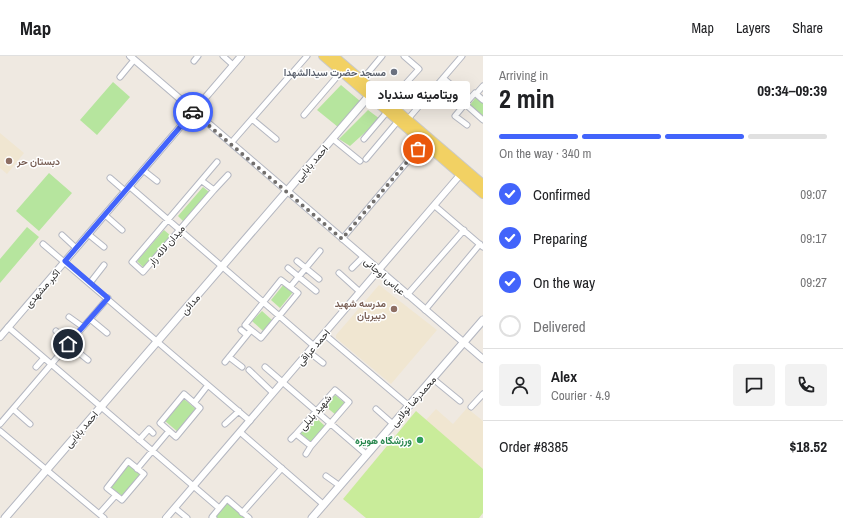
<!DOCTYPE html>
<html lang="en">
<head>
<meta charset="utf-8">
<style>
	:root { --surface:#fff; --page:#f2f2f2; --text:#202124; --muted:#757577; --line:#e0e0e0; --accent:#4264fb }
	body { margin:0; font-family:"Archivo Narrow",Vazirmatn,sans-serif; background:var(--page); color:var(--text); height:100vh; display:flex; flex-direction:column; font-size:15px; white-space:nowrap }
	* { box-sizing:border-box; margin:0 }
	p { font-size:13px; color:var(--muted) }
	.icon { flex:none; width:22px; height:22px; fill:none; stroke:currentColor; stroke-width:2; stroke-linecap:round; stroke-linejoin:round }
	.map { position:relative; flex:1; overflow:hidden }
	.details { display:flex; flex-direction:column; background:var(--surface); width:360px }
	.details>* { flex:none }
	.pin { position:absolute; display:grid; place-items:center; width:34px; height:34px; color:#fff; margin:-17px; border:2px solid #fff; border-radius:50%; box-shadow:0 1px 4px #0007 }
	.courier { position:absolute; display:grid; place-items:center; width:40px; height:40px; margin:-20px; border:3px solid #4264fb; border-radius:50%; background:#fff; color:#222; box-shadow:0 1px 5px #0007 }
	.bubble { position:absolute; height:28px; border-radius:4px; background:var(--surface); box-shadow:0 4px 16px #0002; font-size:13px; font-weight:700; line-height:28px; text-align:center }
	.head em { font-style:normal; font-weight:700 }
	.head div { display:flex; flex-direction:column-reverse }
	.head { display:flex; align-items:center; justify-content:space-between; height:68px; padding:0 16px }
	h1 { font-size:26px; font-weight:700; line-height:30px }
	.bar { display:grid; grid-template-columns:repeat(4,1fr); gap:6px 4px; align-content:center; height:48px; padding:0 16px }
	.bar i { height:5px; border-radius:3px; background:var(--line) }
	.bar .active { background:var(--accent) }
	.bar p { grid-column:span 4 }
	.line { display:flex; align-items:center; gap:10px; padding:0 16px; border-top:1px solid var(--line) }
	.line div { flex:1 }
	.round { display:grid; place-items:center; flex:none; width:42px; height:42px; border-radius:4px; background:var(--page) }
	ol { padding:0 16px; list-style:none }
	li { display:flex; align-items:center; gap:12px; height:44px }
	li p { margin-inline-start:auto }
	li .icon { padding:4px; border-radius:50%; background:var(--accent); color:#fff; stroke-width:4 }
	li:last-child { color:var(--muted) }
	li i { width:22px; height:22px; border:2px solid var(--line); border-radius:50% }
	header { display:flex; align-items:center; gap:24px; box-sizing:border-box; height:56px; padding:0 20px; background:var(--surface); border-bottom:1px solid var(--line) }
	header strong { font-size:19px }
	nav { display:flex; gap:22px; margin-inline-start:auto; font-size:14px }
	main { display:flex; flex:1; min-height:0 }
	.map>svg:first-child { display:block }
</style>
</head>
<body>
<header>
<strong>Map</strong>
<nav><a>Map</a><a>Layers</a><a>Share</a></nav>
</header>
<main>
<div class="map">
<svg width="483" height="462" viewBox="0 0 483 462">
	<rect width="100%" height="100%" fill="#efe9e1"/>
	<path fill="#f0e6d1" d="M0,77L24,97L7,118L0,112Z
		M379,229L437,274L391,328L336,282V279Z
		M467,352L483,365V413L426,364L436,353L453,368Z"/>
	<path fill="#b6e59e" d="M113,26L130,41L97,79L80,64Z
		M341,29L360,45L338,71L317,54Z
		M477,40L483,46V60L470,49Z
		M368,54L380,63L350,90L339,83Z
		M49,117L72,137L39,175L16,155Z
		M203,131L209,136L184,166L178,160Z
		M27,171L39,181L0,227V203Z
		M164,174L171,180L144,212L137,205Z
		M284,228L293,236L280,252L271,244Z
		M262,255L272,264L263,275L252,265Z
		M335,339L346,348L336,359L325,350Z
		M184,343L197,354L178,376L165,365Z
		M315,361L325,370L311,386L300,377Z
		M128,408L141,418L124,441L110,431Z
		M227,445L247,462H216L214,460Z"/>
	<path fill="#c9ec9a" d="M416,355L483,413V457L479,462H366L343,443Z"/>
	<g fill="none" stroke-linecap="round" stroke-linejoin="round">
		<defs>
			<path id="minor" d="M223,0L233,9
				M194,5L198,0
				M120,21L134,4
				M443,22L469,44
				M362,24L382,0
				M476,38L483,30
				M483,44L475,37L465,48L483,64
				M388,47L419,13L404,0
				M465,48L455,60L467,69
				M304,59L341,16
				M252,63L276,83
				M408,63L462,0
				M333,83L360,105
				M364,83L387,56
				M231,87L307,0
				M366,103L398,65
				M143,114L157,125
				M110,122L125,135
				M202,125L214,134L143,216L132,206L217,106
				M129,130L314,290
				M214,134L228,119
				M435,150L483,191
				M105,159L122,174
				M88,178L104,191
				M62,179L76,192
				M342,183L418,93
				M43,188L250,365
				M297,205L319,223
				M288,212L316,235
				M352,212L363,201
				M339,217L360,236
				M281,224L298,237L261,282L245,269Z
				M90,227L104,209
				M290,231L320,195
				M407,239L464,174
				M425,254L480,188
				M69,261L83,271
				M90,263L107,277
				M8,271L219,452
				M241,274L247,279
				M56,275L70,286
				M324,278L409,350
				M68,288L88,304
				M309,296L323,307
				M229,301L242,311
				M225,306L251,274
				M36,311L44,302
				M265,311L367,399
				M249,314L273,337
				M432,322L460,345
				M335,334L349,346L311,390L296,378Z
				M184,338L200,352L176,381L160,367Z
				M194,347L208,329
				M471,351L483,338
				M13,353L30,368
				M376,353L393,368
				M0,368L108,242
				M225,368L239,355
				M0,375L104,462
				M240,376L324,449
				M291,383L296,378
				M139,384L149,373L153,377
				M306,398L311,390
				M128,405L144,418L122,444L107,432Z
				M137,413L169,375
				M326,420L340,430
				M175,452L187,462
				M242,457L282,412
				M99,458L116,439
				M214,462L212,461L227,443L249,462"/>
			<path id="tertiary" d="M130,0L483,303
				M0,281L241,0
				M166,462L460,119"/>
			<path id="secondary" d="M5,462L369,40
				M312,462L483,264"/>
			<path id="primary" d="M323,0L483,138
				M334,0L483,128"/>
		</defs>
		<use href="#minor" stroke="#b4b7c1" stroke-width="7"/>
		<use href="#tertiary" stroke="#b4b7c1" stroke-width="8"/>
		<use href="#secondary" stroke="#b4b7c1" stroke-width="9"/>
		<use href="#primary" stroke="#c9c9c9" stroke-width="10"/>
		<use href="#minor" stroke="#fff" stroke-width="5"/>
		<use href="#tertiary" stroke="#fff" stroke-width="6"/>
		<use href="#secondary" stroke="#fff" stroke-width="7"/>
		<use href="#primary" stroke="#f2d163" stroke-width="8"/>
	</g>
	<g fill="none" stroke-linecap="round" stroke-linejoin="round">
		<path stroke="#726f6d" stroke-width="4" stroke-dasharray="0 7.2" d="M193,56L342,183L418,93"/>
		<path stroke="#4264fb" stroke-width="5" d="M68,288L108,242L65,205L193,56"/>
	</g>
	<circle fill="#6b7280" stroke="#fff" stroke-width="1.5" cx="394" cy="16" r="4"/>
	<g fill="#8d6e63" stroke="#fff" stroke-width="1.5">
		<circle cx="9" cy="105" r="4"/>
		<circle cx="394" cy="253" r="4"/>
	</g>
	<circle fill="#2e9e5b" stroke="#fff" stroke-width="1.5" cx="420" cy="384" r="4"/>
	<g text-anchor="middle" stroke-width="3" stroke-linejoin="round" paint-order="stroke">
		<g font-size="10" font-weight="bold" fill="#5b616d" stroke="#fff" text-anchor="end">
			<text x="386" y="20">مسجد حضرت سیدالشهدا</text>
		</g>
		<g font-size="10" font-weight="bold" fill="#785e54" stroke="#fff" text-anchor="start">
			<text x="17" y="109">دبستان حر</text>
			<text x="386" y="251" text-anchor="end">مدرسه شهید<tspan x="386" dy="12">دبیریان</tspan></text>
		</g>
		<g font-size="10" fill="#2e2e2e" stroke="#fff">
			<text transform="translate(311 107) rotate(-49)" y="4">احمد بابایی</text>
			<text transform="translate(166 189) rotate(-49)" y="4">میدان لاله زار</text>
			<text transform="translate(385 220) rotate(41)" y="4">عباس اوجانی</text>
			<text transform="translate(42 232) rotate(-49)" y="4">اکبر مشهدی</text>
			<text transform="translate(190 248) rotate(-49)" y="4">مدائن</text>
			<text transform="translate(313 291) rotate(-49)" y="4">احمد عراقی</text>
			<text transform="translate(413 345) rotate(-49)" y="4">محمدرضا تولایی</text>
			<text transform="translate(315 356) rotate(-49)" y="4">شهید بلبلی</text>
			<text transform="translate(81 373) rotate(-49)" y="4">احمد بابایی</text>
		</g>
		<g font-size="10" font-weight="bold" fill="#27864d" stroke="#fff" text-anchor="end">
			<text x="412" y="388">ورزشگاه هویزه</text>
		</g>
	</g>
</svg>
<div class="pin" style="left:418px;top:93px;background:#ea580c"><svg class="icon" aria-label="bag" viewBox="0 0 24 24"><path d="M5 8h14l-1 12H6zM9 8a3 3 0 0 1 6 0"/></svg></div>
<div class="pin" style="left:68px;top:288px;background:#1f2937"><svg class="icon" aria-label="home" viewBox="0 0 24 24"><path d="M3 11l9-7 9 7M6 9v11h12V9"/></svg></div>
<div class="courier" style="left:193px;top:56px"><svg class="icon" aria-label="car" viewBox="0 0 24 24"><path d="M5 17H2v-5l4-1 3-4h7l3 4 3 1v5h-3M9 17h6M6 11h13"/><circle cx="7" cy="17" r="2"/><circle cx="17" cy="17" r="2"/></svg></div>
<div class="bubble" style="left:366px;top:25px;width:104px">ویتامینه سندباد</div>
</div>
<section class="details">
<div class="head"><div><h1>2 min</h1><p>Arriving in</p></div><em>09:34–09:39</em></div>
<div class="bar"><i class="active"></i><i class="active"></i><i class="active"></i><i></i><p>On the way · 340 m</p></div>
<ol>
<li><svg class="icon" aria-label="check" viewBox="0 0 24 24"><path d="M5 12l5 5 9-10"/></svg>Confirmed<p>09:07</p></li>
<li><svg class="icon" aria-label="check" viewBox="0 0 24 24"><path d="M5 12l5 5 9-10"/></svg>Preparing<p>09:17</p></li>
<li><svg class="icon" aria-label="check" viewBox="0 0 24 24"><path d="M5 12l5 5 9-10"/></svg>On the way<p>09:27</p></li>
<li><i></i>Delivered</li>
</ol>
<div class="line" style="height:72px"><a class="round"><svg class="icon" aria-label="person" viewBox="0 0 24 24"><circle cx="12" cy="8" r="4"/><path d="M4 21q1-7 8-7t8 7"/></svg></a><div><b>Alex</b><p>Courier · 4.9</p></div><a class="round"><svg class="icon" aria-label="chat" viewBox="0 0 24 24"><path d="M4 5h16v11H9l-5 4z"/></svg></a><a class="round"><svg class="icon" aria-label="phone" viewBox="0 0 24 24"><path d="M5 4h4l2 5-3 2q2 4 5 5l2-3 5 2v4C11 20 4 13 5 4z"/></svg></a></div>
<div class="line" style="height:52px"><div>Order #8385</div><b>$18.52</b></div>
</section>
</main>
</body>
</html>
